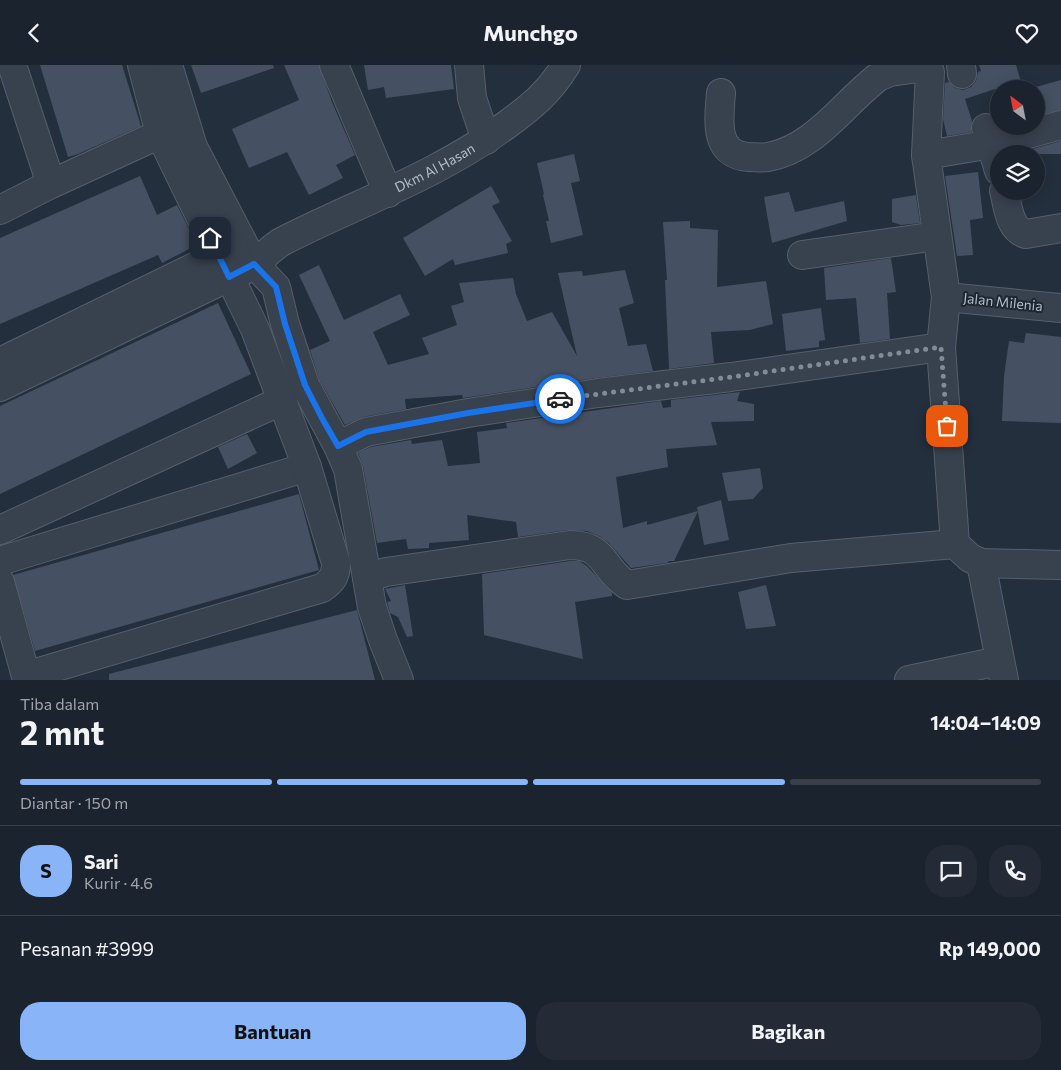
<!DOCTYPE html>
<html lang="id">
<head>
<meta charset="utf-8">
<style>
	:root { --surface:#1b232e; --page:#242b36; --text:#f1f3f6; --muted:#a0a4aa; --line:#39404a; --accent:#8ab4f8 }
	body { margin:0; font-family:Commissioner,sans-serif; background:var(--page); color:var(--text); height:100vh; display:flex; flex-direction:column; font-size:19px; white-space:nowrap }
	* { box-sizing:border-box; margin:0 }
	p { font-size:16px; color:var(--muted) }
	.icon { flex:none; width:28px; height:28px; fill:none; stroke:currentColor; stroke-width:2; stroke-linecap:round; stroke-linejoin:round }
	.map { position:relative; height:615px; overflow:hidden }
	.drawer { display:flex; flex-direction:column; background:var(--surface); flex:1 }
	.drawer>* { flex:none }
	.needle { width:32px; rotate:328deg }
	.tools { position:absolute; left:990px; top:15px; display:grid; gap:10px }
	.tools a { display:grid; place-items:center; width:55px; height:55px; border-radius:50%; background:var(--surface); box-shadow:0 2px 12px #0003,0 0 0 1px var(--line); font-size:25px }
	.pin { position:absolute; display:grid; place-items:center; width:42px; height:42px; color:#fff; margin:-21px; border-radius:10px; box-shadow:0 2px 8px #0006 }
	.courier { position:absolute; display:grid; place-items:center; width:50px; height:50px; margin:-25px; border:4px solid #1a73e8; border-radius:50%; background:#fff; color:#222; box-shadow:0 1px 6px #0007 }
	.head em { font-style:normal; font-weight:700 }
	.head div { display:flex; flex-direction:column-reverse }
	.head { display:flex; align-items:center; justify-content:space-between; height:85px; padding:0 20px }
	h1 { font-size:32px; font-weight:700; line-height:38px }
	.bar { display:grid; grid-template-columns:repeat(4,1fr); gap:8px 5px; align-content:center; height:60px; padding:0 20px }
	.bar i { height:6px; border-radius:4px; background:var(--line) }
	.bar .on { background:var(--accent) }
	.bar p { grid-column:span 4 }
	.line { display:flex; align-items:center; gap:12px; padding:0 20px; border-top:1px solid var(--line) }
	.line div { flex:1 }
	.round { display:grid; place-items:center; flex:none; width:52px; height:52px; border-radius:20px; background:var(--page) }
	.primary-button { display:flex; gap:10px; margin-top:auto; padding:10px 20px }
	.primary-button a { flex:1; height:58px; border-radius:20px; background:var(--accent); color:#111; font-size:20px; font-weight:700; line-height:58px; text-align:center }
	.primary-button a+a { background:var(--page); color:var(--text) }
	header { display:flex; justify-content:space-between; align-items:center; height:65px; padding:0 20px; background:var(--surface); font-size:22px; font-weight:700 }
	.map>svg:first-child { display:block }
</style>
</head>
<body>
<header><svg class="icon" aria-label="back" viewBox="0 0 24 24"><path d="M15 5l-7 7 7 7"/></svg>Munchgo<svg class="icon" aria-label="heart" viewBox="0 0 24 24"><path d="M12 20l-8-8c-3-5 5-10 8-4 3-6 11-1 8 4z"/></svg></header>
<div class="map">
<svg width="1061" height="615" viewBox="0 0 1061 615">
	<rect width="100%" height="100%" fill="#242f3e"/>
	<path fill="#455162" d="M40,0H122L141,61L78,89L68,92Z
		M191,0H273L274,3L201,28Z
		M284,0H319L332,37L355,90L336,100L343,113L309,130L287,87L249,103L232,64L299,35Z
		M364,0H451L454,24L386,33L384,22L368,25Z
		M979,0H1016L1023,24H995L965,34L972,56L971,67L947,71L943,54L945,18L949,17L955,23L963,25L971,22L976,16L978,7L981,6Z
		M1061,15V45L1036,51V22Z
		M1061,76V89H1015Z
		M574,89L580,116L571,118L583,170L551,178L546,156H549L543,130L544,129L537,98Z
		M978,107L983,153L970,155L973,190L957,191L945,111Z
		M140,111L157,150L177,140L197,180L162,198L158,190L0,259V173Z
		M491,121L500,137L492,141L512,176L506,179L508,188L455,200L453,194L425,211L403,173Z
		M789,127L795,147L844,136L847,156L772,178L764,132Z
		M916,130L920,158L901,160L892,157V134Z
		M690,156V163L718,165L717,222L766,216L773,259L750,265L711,267L714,298L669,304L665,215H667L663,157Z
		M891,193L896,227L887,228L890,274L860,278L856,233L826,235L824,203Z
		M319,200L344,255L400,229L410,250L373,267L388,300L429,289L422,273L457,260L451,241L464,237L459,218L513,213L516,229L527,256L552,247L577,291L558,208L582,206L583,211L625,205L634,238L619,243L628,281L646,279L653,306L596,313L463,333L462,330L405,334L406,344L363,352L345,360L319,314L310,285L330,276L299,210Z
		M218,238L251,309L0,429V341Z
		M821,243L825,275L819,276V282L786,286L782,249Z
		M1026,268L1061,272V358L1002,356L1004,311L1009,276L1024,278Z
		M740,327L737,336L754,339V356L711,357L717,380L666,384L668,402L616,412L623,463L647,456V460L698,446L674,496H669L667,498L631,503L608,477L599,471L587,466L568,465L518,472L516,457L467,450L469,475L429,478V483L408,484L406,474L377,478L363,401L358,388L371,382L411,375L412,379L442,375L448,401L480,398L477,367L507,363L506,358L661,336L663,343L671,342V335Z
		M247,369L257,388L228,404L218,382Z
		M760,403L763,423L753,434L728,436L722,408Z
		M299,429L319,505L35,586L13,510Z
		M721,435L729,475L704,480L697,442Z
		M570,496H579L587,501L612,528V531L575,537L583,594L484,570L482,509Z
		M405,520L413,571L407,572L398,552L390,548L387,537L391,536L385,524Z
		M766,520L776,561L746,564L738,527Z
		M357,545L375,615H109V609Z"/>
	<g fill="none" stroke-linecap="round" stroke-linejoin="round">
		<defs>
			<g id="minor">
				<path d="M12,0L51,119"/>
				<path d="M168,0L193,82L254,199L276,222L285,259L305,320L338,381L348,404L372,542L383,575L399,615"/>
				<path d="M334,0L388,128"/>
				<path d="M469,0L472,33L486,75"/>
				<path d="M961,0L962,9"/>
				<path d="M721,28C719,54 713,90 749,92C755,92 762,93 768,92C814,84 843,39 878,12L890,7L926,2L930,7L926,90L946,232"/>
				<path d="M986,63L999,106"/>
				<path d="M926,90L992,79L1061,60"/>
				<path d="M1004,126C1008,141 1009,164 1026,169L1061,163"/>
				<path d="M0,145L51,119L160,69"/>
				<path d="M802,190L937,171"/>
				<path d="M1061,243L946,232L941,282L955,479L970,493L981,498L1061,500"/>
				<path d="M0,297L219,190L235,184"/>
				<path id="s1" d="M0,322L229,212C238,208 248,204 256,198C265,191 273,181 283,176C358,138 436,111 505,61C531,42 549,28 566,0"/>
				<path d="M338,381L366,367L468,348L598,328L731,312L941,282"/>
				<path d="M0,465L283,335"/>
				<path d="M0,496L307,402"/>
				<path d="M981,498L1004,615"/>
				<path d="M367,513L386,507L570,480C606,480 602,504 627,520L791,493L955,479"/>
				<path d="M0,517L27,615"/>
				<path d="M26,611L322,523C332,516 336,511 336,498L307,402L255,264L160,69L142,0"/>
				<path d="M909,615L999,596"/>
			</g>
		</defs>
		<use href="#minor" stroke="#565f6c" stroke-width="30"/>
		<use href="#minor" stroke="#38414e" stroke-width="28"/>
	</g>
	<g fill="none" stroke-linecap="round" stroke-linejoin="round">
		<path stroke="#828b98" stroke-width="5" stroke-dasharray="0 9" d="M560,334L731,312L941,282L947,361"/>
		<path stroke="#1a73e8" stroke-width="6" d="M210,173L229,212L254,199L276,222L285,259L305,320L323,355L338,381L366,367L468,348L560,334"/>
	</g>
	<g text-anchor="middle" stroke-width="4" stroke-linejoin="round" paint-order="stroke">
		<g font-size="14" fill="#b4bcc9" stroke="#1d2633">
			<text dy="5" stroke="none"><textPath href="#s1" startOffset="488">Dkm Al Hasan</textPath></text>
			<text transform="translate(1003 237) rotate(6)" y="5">Jalan Milenia</text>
		</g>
	</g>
</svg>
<div class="tools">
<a><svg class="needle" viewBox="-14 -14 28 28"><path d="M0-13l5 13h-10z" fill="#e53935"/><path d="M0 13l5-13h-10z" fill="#a0a4aa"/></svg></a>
<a><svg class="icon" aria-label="layers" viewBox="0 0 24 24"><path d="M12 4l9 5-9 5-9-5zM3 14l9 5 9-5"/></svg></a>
</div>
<div class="pin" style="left:947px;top:361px;background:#ea580c"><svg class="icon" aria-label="bag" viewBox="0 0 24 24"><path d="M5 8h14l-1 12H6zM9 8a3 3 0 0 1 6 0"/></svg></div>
<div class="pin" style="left:210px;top:173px;background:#1f2937"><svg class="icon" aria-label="home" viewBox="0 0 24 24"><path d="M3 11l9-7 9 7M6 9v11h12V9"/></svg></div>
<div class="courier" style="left:560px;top:334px"><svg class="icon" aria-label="car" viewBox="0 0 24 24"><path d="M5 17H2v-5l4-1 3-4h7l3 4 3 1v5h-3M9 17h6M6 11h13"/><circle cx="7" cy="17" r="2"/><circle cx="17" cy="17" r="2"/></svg></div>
</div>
<section class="drawer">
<div class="head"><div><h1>2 mnt</h1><p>Tiba dalam</p></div><em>14:04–14:09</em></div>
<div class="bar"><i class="on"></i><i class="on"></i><i class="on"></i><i></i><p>Diantar · 150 m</p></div>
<div class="line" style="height:90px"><b class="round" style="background:var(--accent);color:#111">S</b><div><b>Sari</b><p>Kurir · 4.6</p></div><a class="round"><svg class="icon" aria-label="chat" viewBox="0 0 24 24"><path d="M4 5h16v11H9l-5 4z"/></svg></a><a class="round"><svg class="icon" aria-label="phone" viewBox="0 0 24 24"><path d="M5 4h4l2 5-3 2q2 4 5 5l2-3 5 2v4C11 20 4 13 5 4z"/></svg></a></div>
<div class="line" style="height:65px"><div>Pesanan #3999</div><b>Rp 149,000</b></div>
<div class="primary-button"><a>Bantuan</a><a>Bagikan</a></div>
</section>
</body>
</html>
